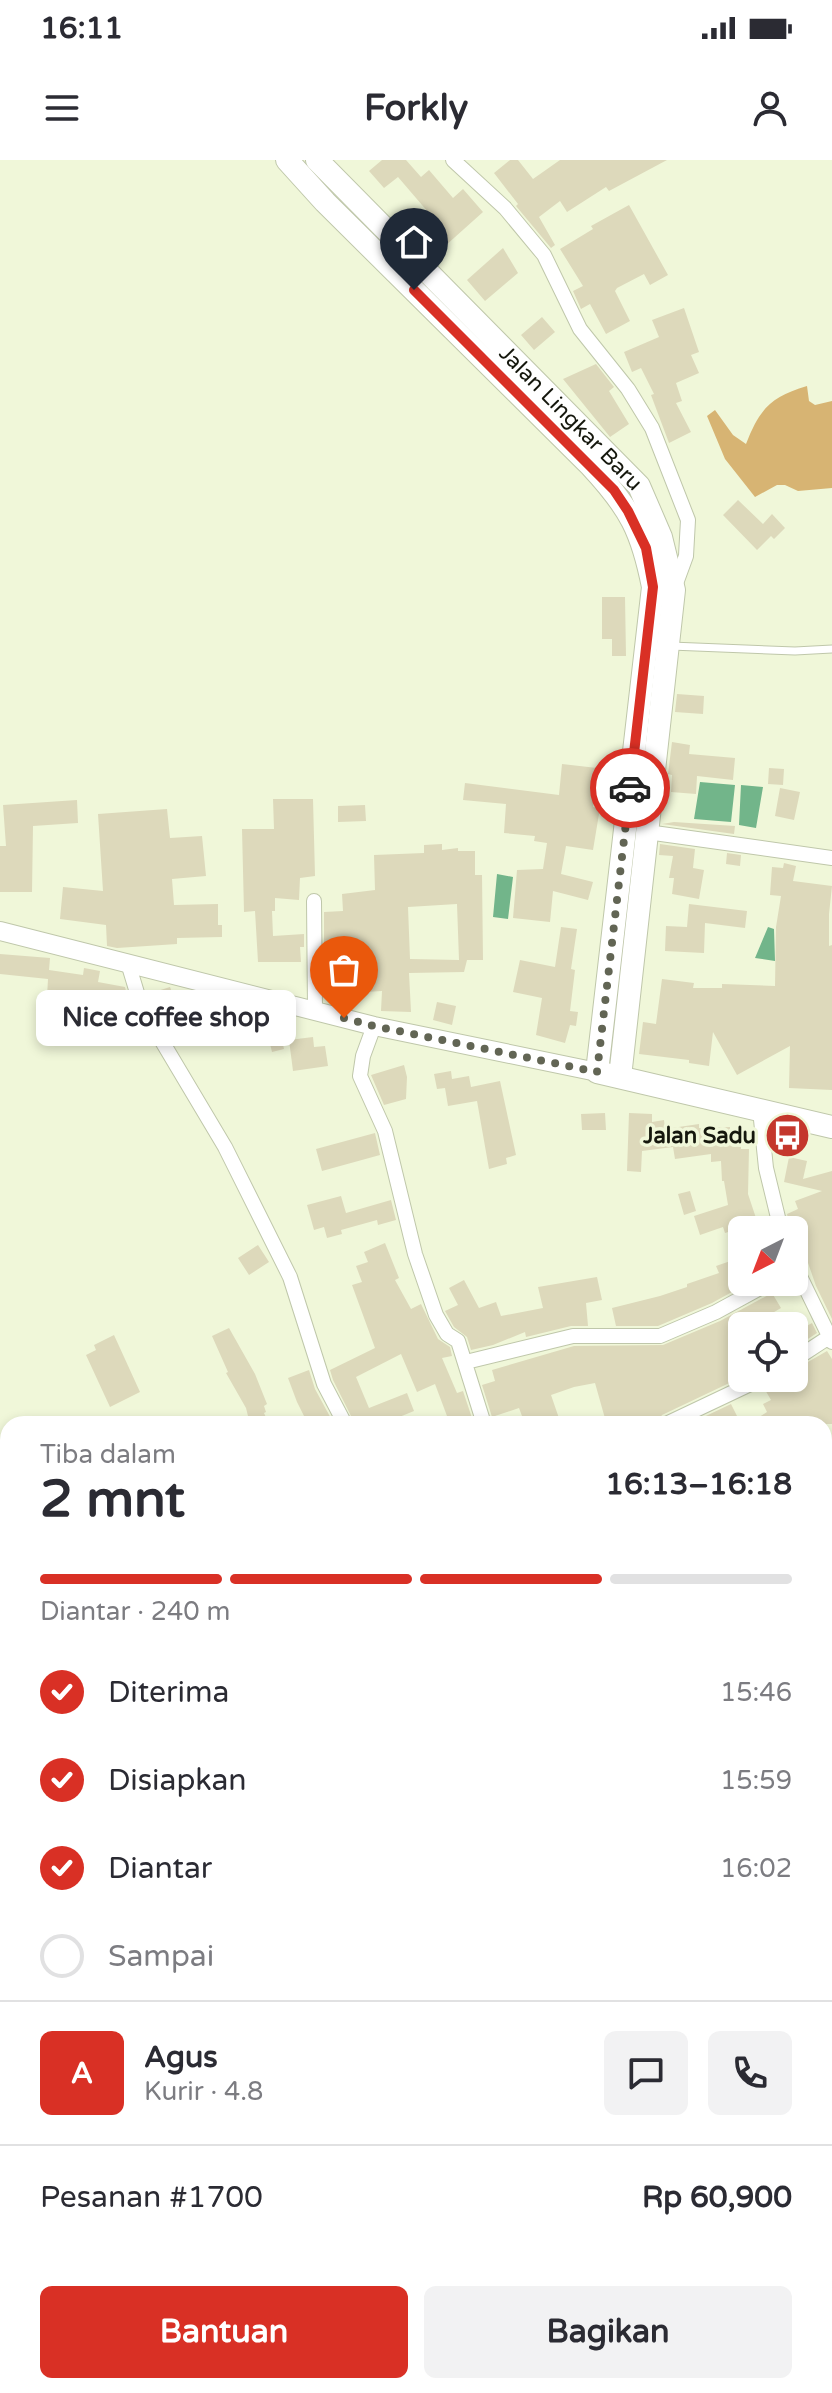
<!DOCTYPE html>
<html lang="id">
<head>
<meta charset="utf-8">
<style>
	:root { --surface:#fff; --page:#f2f2f3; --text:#2b2b33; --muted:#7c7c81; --line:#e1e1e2; --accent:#d93025 }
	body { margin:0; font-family:"Varela Round",sans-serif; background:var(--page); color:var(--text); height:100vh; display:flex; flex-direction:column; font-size:30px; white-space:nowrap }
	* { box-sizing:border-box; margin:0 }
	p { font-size:26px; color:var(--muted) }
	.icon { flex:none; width:44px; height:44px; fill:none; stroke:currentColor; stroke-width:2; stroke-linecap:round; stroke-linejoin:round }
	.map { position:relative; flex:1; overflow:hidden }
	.details { position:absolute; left:0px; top:1256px; width:832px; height:978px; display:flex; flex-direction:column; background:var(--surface); border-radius:24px 24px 0 0; box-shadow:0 4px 12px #0003 }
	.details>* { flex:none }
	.needle { width:52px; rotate:222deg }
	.buttons { position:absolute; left:728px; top:1056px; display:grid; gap:16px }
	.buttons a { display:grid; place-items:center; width:80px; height:80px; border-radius:12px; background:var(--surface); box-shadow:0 4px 12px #0003; font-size:40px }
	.pin { position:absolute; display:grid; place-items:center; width:68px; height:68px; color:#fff; margin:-82px -34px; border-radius:50% 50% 50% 0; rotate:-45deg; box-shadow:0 0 8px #0007 }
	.pin .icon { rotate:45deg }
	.courier { position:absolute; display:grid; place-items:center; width:80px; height:80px; margin:-40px; border:6px solid #d93025; border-radius:50%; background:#fff; color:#222; box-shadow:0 2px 10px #0007 }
	.bubble { position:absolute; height:56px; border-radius:12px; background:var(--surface); box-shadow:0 4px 12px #0003; font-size:26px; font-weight:700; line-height:56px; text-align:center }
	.summary em { font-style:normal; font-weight:700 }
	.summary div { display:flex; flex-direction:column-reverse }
	.summary { display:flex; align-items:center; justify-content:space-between; height:136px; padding:0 40px }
	h1 { font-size:52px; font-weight:700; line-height:60px }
	.bar { display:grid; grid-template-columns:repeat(4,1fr); gap:12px 8px; align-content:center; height:96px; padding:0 40px }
	.bar i { height:10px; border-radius:6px; background:var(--line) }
	.bar .current { background:var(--accent) }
	.bar p { grid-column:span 4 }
	.line { display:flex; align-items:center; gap:20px; padding:0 40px; border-top:2px solid var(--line) }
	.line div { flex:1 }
	.round { display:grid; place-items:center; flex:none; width:84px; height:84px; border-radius:12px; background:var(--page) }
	ol { padding:0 40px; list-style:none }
	li { display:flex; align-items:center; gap:24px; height:88px }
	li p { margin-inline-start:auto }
	li .icon { padding:8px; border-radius:50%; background:var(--accent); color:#fff; stroke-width:4 }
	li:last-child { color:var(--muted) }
	li i { width:44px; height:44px; border:4px solid var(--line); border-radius:50% }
	.cta { display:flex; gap:16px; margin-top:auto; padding:16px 40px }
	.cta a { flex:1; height:92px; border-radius:12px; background:var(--accent); color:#fff; font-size:32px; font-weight:700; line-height:92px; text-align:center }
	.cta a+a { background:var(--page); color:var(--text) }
	.status { display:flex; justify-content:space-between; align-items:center; height:56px; padding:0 40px; background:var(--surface); direction:ltr }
	.status svg { height:22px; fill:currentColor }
	header { display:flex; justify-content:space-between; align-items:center; height:104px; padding:0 40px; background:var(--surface); font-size:36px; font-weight:700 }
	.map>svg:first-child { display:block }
</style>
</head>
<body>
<div class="status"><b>16:11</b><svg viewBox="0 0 49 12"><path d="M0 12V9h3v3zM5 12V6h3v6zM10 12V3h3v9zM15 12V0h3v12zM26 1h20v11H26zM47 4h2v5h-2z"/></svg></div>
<header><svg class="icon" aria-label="menu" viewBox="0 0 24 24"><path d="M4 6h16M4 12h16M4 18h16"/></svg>Forkly<svg class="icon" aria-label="person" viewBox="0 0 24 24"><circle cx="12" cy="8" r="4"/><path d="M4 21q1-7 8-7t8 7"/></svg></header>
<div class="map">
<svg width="832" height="2233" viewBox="0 0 832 2233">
	<rect width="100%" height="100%" fill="#f0f7d9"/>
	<path fill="#d7b473" d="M807,226L809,241L815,245L832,241V328L798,331L785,325H777L755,337L725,299L707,256L715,250L733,275L746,284C760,248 771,237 807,226Z"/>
	<path fill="#72b58a" d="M700,622L735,625L731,662L694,659Z
		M741,625L763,627L756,668L739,665Z
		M497,714L513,717L508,759L493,757Z
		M768,767L774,769L775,801L755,798Z"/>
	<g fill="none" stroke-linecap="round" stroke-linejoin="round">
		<path stroke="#72b58a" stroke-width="5" d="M0,2141L8,2132
			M824,2146L832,2142
			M552,2226L556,2233
			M164,2233L165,2226"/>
		<path stroke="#72b58a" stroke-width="30" d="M0,1708L8,1710
			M824,1914L832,1916"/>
	</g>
	<path fill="#ddd9bb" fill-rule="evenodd" d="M382,0H406L421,17L429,10L453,38L463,29L483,52L435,95L417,74L434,59L398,17L384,28L369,11Z
		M510,0H518L533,19L560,0H667L609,31L606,27L567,52L560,41L539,57L555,85L551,88L516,46L518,44L494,13Z
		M629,45L668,115L650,125L644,114L617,128L615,131L630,161L606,174L590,144L581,149L573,131L583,126L560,89L593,69L591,66Z
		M503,88L518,113L485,141L467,120Z
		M684,148L699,192L691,195L699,213L676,223L682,241L676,243L691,272L669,283L651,235L654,234L641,208L632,212L624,192L659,177L652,160Z
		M542,157L555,172L534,190L521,175Z
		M596,204L614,227L609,231L629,264L610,277L563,219Z
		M738,340L763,364L772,354L785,368L774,379L771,376L757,390L723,355Z
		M602,437H625L626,496H612V479H602Z
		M677,534L704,536L703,554L675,552Z
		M672,582L690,585L689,594L735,598L733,620L697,616L696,634L671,632L672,615L668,614Z
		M562,604L597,608L593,647L600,648L593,690L566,686L561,714L593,722L588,740L553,731L550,762L513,758L517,710L543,709L547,683L534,681L535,676L504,673L506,644L463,640L465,623L559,635Z
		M769,608L784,609L783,625L768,624Z
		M780,628L800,632L794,660L775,656Z
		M273,639H313L315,716L300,718L299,740L275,738V751H272L273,776L304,774V787H300L301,802H258L255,751L244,752L242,669H274Z
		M77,640L78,663L33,666L32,732H0V686H6L3,645Z
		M365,645L366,661L338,662V646Z
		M167,649L170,678L202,676L206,716L172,719L174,745L218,744V765H222V777L177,778V784L117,788L107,786L106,765L60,759L63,727L103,731L98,654Z
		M674,662L735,666L734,674L662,664Z
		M442,684V690L458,688V691H475V715H482L483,800H467L464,812L409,813L411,852L381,851L382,831L347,833L345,784L324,785V752L343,751L342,734L375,730L374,695L424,693V685ZM457,744L459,800L410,799L408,747Z
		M660,684L695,689L693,708L704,710L699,739L672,734L674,718H669L673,696L659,695Z
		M727,693L741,695L740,706L726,704Z
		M784,703L796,706L793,721L832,726L829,754V786L832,785V930L789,928L790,886L737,915L713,872L709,906L689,903V900L639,894L643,862L656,864L662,819L694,823L693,828H722V824L775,826L776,767L781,736L770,735L772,707L783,708Z
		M689,744L747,751L745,768L705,763L704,793L665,791L666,766L687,767Z
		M561,767L577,769L571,809L575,810L570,851L578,852L576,866L570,865L565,883L536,875L542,838L513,832L520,800L555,807Z
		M0,794L50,798L49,810L83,815L84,808L100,811L98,822L125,827L128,838L127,845L62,835V839L47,837L48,819L0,814Z
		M170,827L175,841L166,844L170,855L160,858L148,834Z
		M437,842L456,846L452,865L433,860Z
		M277,856L284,889L272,892L264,859Z
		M313,877L314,887L325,886L328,906L293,911L289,880Z
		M404,905L407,917L406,939L384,945L371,915Z
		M451,911L452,919L469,916L471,927L500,921L516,995L506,998L507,1004L489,1009L477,941L448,946L445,928L437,929L434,914Z
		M605,953L606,970H582L581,954Z
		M629,953L652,954V962L664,960L665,969L699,964V968L730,967V974L741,973V989H749L748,1034L760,1070H735L725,1073L723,1067L700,1075L694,1056L728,1045L724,1021H722L721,1001L711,1002V994L675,999L673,987L642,991L641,1012L627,1011Z
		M375,973L380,995L322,1011L316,989Z
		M789,997L807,1001L803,1019L832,1011V1159L816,1126L807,1100L805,1102L800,1089L794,1091V1070H791L787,1054L798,1049L795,1041L822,1031L784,1022Z
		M690,1031L696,1051L684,1055L678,1034Z
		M341,1036L346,1053L391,1040L396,1060L378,1065L377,1060L341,1070L342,1074L327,1078L324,1067L314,1070L307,1045Z
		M385,1083L399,1118L395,1120L411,1149L421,1144L438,1179L450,1187L452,1196L442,1198L457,1233L463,1231L474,1264H450L435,1224L417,1232L401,1194L356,1217L369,1248L407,1233L414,1251L392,1260L382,1264H355L333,1220L330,1210L375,1188L352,1125L362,1122L356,1106L368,1102L364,1092Z
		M258,1085L269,1102L249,1115L238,1098Z
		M742,1097V1122H750L712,1143L658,1166H616L612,1148L660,1136L687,1127V1124L719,1113L716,1106Z
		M597,1117L602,1140L586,1143L588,1166H571L526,1177L525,1172L493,1185L471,1190L467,1177L454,1167L445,1151L458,1145L449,1128L464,1120L479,1148L496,1142L501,1156L543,1148L538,1127Z
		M772,1133L781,1148L762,1159L766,1166H742V1217L662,1255L656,1264H625L623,1257L606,1262L595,1223L574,1227L551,1235L561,1264H525L519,1248L492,1257L482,1225L495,1221L492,1210L574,1186L663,1185L720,1161Z
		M812,1163L817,1173L794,1188V1173Z
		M229,1168L255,1214L267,1244L264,1246L266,1252L264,1253L269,1264H250L246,1248L226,1213L228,1212L212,1176Z
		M114,1175L140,1232L110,1247L86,1195L96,1190L94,1185Z
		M827,1191L832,1199V1264H748L767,1252L763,1244L771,1240L764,1228L771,1224L773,1218H794V1210Z
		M309,1210L315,1229L334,1264H308L297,1242L288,1218Z
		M731,1244L741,1264H689Z"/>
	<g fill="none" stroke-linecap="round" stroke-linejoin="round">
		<defs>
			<path id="service" d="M671,486L795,491L832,489"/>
			<path id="minor" d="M453,0L505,48L544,95L580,169L628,229L652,268L688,360L686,396L675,426
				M647,672L832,698
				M314,741L315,849
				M128,803L141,846L225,987L290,1117L324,1224L345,1264
				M374,866L363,896L360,916L385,971L415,1094L436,1155L447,1174L458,1181L484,1264
				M760,950L766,1008L781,1070
				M794,1104L832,1182
				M794,1200L829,1177
				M466,1202L573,1176H660L716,1152L771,1122
				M666,1264L763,1218
				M824,1381L832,1376
				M0,1516L8,1530
				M0,1551L8,1549
				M154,2233L156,2226"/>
			<path id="secondary" d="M0,771L374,866L597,912"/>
			<g id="trunk">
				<path d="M287,0L325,42L591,306C630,348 642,371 653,427L597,912L832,967"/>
				<path id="s1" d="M317,0L639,326L661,377L674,430L620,917"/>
			</g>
		</defs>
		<use href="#service" stroke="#bfc7aa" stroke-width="9"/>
		<use href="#minor" stroke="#bfc7aa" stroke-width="16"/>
		<use href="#secondary" stroke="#bfc7aa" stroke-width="20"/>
		<use href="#trunk" stroke="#bfc7aa" stroke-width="24"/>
		<use href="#service" stroke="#fff" stroke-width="7"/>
		<use href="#minor" stroke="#fff" stroke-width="14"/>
		<use href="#secondary" stroke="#fff" stroke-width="18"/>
		<use href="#trunk" stroke="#fff" stroke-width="22"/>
	</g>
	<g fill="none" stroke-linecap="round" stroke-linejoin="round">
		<path stroke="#626554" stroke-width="8" stroke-dasharray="0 14.4" d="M344,858L374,866L597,912L630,628"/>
		<path stroke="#d93025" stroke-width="10" d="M414,130L614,330L628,351L646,388L653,427L630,628"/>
	</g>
	<defs>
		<symbol id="bus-disc" viewBox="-11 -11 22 22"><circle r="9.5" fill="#c4372c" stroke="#f0f7d9"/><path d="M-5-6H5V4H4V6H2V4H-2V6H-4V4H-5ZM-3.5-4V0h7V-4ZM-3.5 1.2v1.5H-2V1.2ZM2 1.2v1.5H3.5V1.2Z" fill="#fff"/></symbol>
	</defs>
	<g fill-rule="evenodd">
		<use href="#bus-disc" x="762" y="950" width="51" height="51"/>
	</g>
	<g text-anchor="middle" stroke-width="7" stroke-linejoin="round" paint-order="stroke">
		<g font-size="22" fill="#15170d" stroke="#f0f7d9">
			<text dy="8" stroke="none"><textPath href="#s1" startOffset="362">Jalan Lingkar Baru</textPath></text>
		</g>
		<g font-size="22" font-weight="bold" fill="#15170d" stroke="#f0f7d9" text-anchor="end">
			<text x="756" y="983">Jalan Sadu</text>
		</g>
	</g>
</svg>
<div class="buttons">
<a><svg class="needle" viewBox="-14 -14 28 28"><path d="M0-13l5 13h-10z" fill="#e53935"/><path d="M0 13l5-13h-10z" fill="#7c7c81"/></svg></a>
<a><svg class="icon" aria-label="locate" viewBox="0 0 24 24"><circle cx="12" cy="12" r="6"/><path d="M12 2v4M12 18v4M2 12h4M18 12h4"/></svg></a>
</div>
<div class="pin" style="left:344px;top:858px;background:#ea580c"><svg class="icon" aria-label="bag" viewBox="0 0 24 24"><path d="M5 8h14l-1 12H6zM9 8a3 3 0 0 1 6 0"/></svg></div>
<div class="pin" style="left:414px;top:130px;background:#1f2937"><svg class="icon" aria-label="home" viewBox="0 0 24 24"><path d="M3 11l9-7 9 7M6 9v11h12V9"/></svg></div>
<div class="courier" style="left:630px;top:628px"><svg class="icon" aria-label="car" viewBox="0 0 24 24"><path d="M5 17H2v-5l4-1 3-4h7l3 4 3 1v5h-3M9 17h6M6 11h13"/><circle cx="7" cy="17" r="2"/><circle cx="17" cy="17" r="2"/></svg></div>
<div class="bubble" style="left:36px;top:830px;width:260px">Nice coffee shop</div>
<section class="details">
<div class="summary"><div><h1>2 mnt</h1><p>Tiba dalam</p></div><em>16:13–16:18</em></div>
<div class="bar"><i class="current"></i><i class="current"></i><i class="current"></i><i></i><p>Diantar · 240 m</p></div>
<ol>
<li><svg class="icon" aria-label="check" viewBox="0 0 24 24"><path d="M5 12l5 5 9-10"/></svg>Diterima<p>15:46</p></li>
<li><svg class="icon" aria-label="check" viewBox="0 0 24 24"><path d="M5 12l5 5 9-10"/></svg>Disiapkan<p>15:59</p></li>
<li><svg class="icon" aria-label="check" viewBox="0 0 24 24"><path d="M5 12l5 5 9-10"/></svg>Diantar<p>16:02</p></li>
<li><i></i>Sampai</li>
</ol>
<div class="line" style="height:144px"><b class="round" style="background:var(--accent);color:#fff">A</b><div><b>Agus</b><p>Kurir · 4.8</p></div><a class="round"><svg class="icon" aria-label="chat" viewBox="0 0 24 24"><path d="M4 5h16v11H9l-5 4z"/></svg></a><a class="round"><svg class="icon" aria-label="phone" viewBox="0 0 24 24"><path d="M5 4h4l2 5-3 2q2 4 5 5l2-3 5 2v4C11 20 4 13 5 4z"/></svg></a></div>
<div class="line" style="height:104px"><div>Pesanan #1700</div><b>Rp 60,900</b></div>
<div class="cta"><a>Bantuan</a><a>Bagikan</a></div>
</section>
</div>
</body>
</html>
